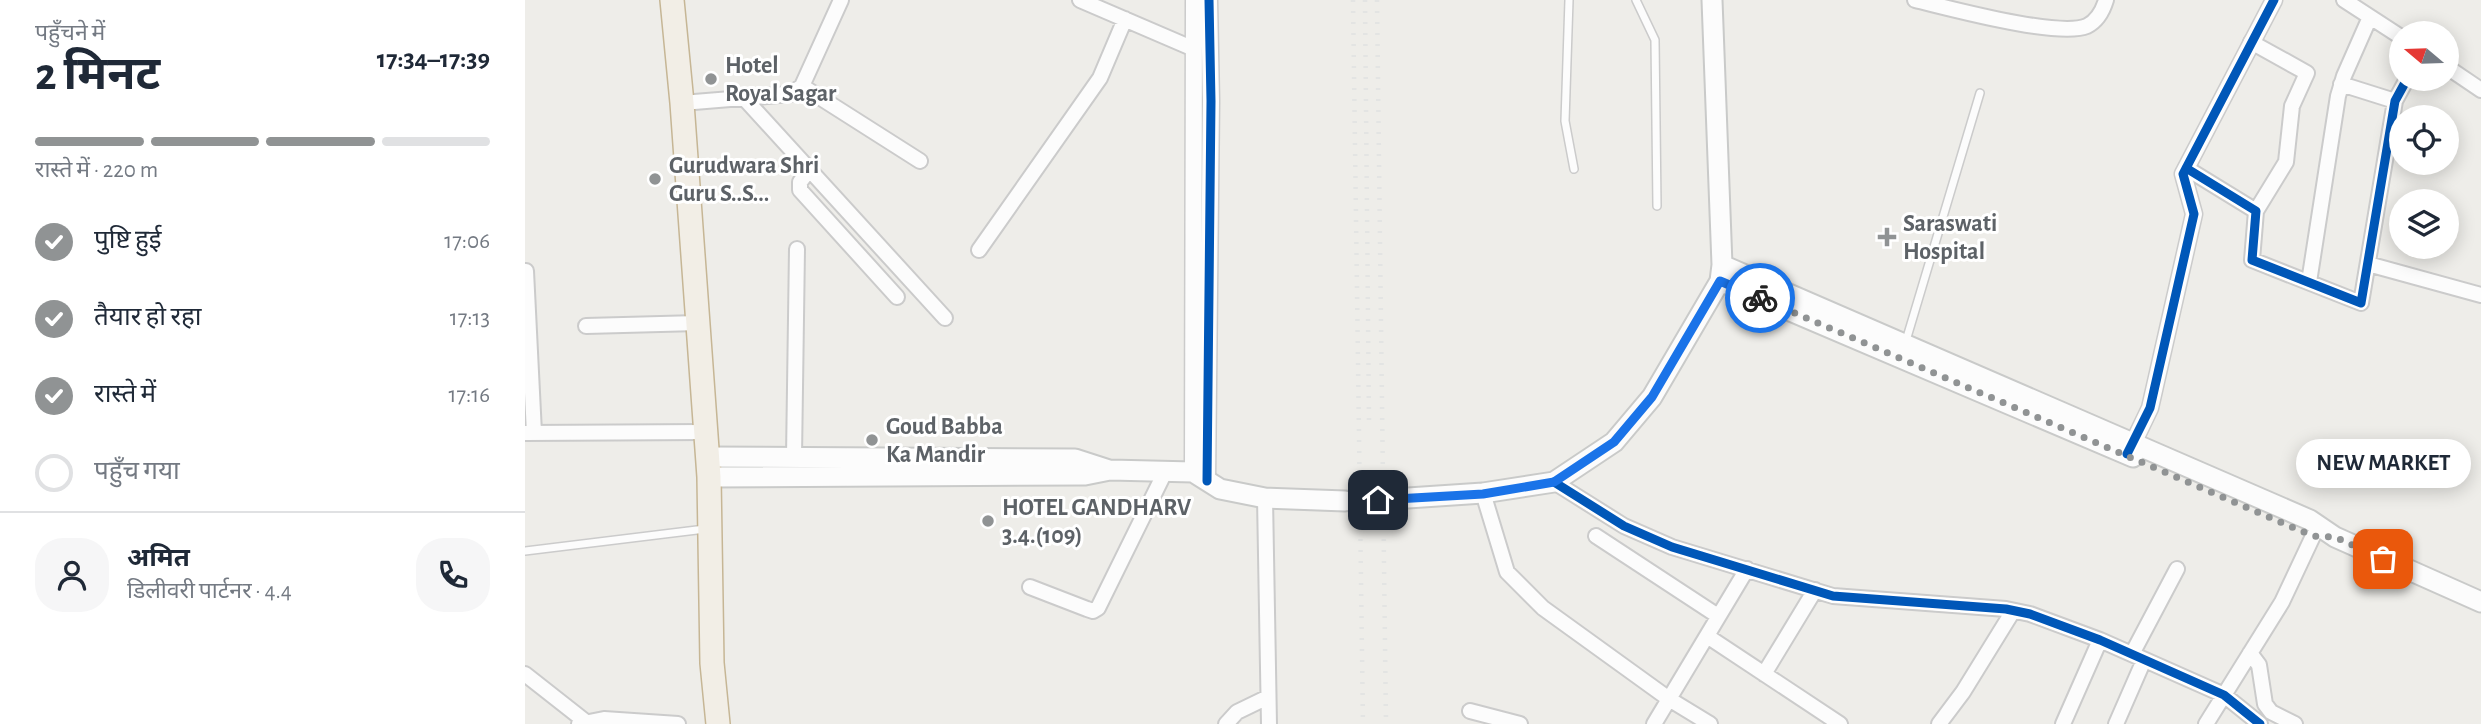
<!DOCTYPE html>
<html lang="hi">
<head>
<meta charset="utf-8">
<style>
	:root { --surface:#fff; --page:#f6f6f7; --text:#1f2937; --muted:#747a83; --line:#e0e1e3; --accent:#909394 }
	body { margin:0; font-family:"Alegreya Sans","Noto Sans Devanagari",sans-serif; background:var(--page); color:var(--text); height:100vh; display:flex; flex-direction:column; font-size:26px; white-space:nowrap }
	* { box-sizing:border-box; margin:0 }
	p { font-size:23px; color:var(--muted) }
	.icon { flex:none; width:38px; height:38px; fill:none; stroke:currentColor; stroke-width:2; stroke-linecap:round; stroke-linejoin:round }
	.map { position:relative; flex:1; overflow:hidden }
	.sheet { display:flex; flex-direction:column; background:var(--surface); width:525px }
	.sheet>* { flex:none }
	.needle { width:46px; rotate:289deg }
	.fabs { position:absolute; left:1864px; top:21px; display:grid; gap:14px }
	.fabs a { display:grid; place-items:center; width:70px; height:70px; border-radius:50%; background:var(--surface); box-shadow:0 4px 18px #0003; font-size:35px }
	.pin { position:absolute; display:grid; place-items:center; width:60px; height:60px; color:#fff; margin:-30px; border-radius:14px; box-shadow:0 4px 10px #0006 }
	.courier { position:absolute; display:grid; place-items:center; width:70px; height:70px; margin:-35px; border:5px solid #1a73e8; border-radius:50%; background:#fff; color:#222; box-shadow:0 2px 9px #0007 }
	.bubble { position:absolute; height:49px; border-radius:24px; background:var(--surface); box-shadow:0 4px 18px #0003; font-size:23px; font-weight:700; line-height:49px; text-align:center }
	.head em { font-style:normal; font-weight:700 }
	.head div { display:flex; flex-direction:column-reverse }
	.head { display:flex; align-items:center; justify-content:space-between; height:119px; padding:0 35px }
	h1 { font-size:46px; font-weight:700; line-height:52px }
	.bar { display:grid; grid-template-columns:repeat(4,1fr); gap:10px 7px; align-content:center; height:84px; padding:0 35px }
	.bar i { height:9px; border-radius:5px; background:var(--line) }
	.bar .current { background:var(--accent) }
	.bar p { grid-column:span 4 }
	.line { display:flex; align-items:center; gap:18px; padding:0 35px; border-top:2px solid var(--line) }
	.line div { flex:1 }
	.round { display:grid; place-items:center; flex:none; width:74px; height:74px; border-radius:28px; background:var(--page) }
	ol { padding:0 35px; list-style:none }
	li { display:flex; align-items:center; gap:21px; height:77px }
	li p { margin-inline-start:auto }
	li .icon { padding:7px; border-radius:50%; background:var(--accent); color:#fff; stroke-width:4 }
	li:last-child { color:var(--muted) }
	li i { width:38px; height:38px; border:4px solid var(--line); border-radius:50% }
	main { display:flex; flex:1; min-height:0 }
	.map>svg:first-child { display:block }
</style>
</head>
<body>
<main>
<section class="sheet">
<div class="head"><div><h1>2 मिनट</h1><p>पहुँचने में</p></div><em>17:34–17:39</em></div>
<div class="bar"><i class="current"></i><i class="current"></i><i class="current"></i><i></i><p>रास्ते में · 220 m</p></div>
<ol>
<li><svg class="icon" aria-label="check" viewBox="0 0 24 24"><path d="M5 12l5 5 9-10"/></svg>पुष्टि हुई<p>17:06</p></li>
<li><svg class="icon" aria-label="check" viewBox="0 0 24 24"><path d="M5 12l5 5 9-10"/></svg>तैयार हो रहा<p>17:13</p></li>
<li><svg class="icon" aria-label="check" viewBox="0 0 24 24"><path d="M5 12l5 5 9-10"/></svg>रास्ते में<p>17:16</p></li>
<li><i></i>पहुँच गया</li>
</ol>
<div class="line" style="height:126px"><a class="round"><svg class="icon" aria-label="person" viewBox="0 0 24 24"><circle cx="12" cy="8" r="4"/><path d="M4 21q1-7 8-7t8 7"/></svg></a><div><b>अमित</b><p>डिलीवरी पार्टनर · 4.4</p></div><a class="round"><svg class="icon" aria-label="phone" viewBox="0 0 24 24"><path d="M5 4h4l2 5-3 2q2 4 5 5l2-3 5 2v4C11 20 4 13 5 4z"/></svg></a></div>
</section>
<div class="map">
<svg width="1956" height="724" viewBox="0 0 1956 724">
	<rect width="100%" height="100%" fill="#eeede9"/>
	<g fill="none" stroke-linecap="round" stroke-linejoin="round">
		<path stroke="#cacac8" stroke-width="19" stroke-dasharray="19 10" stroke-linecap="butt" d="M820,501L853,500"/>
		<defs>
			<path id="service" d="M1044,0L1040,121L1049,169
				M1111,0L1130,40L1132,206
				M1380,344L1455,93
				M0,551L180,529"/>
			<path id="minor" d="M555,0L669,49
				M1390,0C1424,8 1533,38 1562,26C1572,21 1578,10 1581,0
				M1819,0L1876,37
				M1726,42L1782,73L1767,106L1761,162L1731,211
				M1922,67L1956,90
				M1816,84L1870,101
				M277,86L395,161
				M219,98L420,318
				M157,103L266,94L277,86L316,0
				M1661,168L1731,211L1727,260L1836,303L1870,101L1882,79
				M285,169L275,182V190L372,297
				M454,250L575,78L600,19
				M1843,264L1956,295
				M1,271L9,433
				M1784,282L1813,96L1819,76L1845,17
				M61,326L173,323
				M0,433L180,432
				M269,457L272,249
				M1029,482L1099,526L1147,547L1308,596L1481,609L1505,614L1575,640L1699,695L1735,724
				M958,493L982,572L1018,608L1144,699L1185,724
				M740,498L744,724
				M1071,536L1193,616
				M505,587L562,609L568,611L573,608L640,472
				M1182,636L1315,724
				M1725,653L1734,665L1740,704L1746,712L1770,724
				M1607,654L1652,569
				M0,674L61,722
				M1239,674L1290,590
				M945,711L995,724
				M54,724L79,719L153,724
				M701,724L712,712L743,697
				M1129,724L1222,569
				M1414,724L1438,692L1488,611
				M1538,724L1575,640
				M1591,724L1619,660
				M1681,724L1757,602L1788,536"/>
			<path id="tertiary" d="M1603,454L1625,408L1669,214L1658,174L1749,0
				M668,472L669,0
				M682,481L686,101L684,0"/>
			<path id="secondary" d="M1197,265L1785,520L1810,537L1956,602
				M1195,281L1608,457
				M182,457L550,459L584,470
				M184,477L560,475L585,470L668,472L695,489L740,498L820,501
				M853,500L958,493L1029,482L1089,442L1127,397L1195,281L1197,265L1187,0"/>
			<path id="trunk" d="M147,0L157,103L184,477L187,663L193,724"/>
		</defs>
		<use href="#service" stroke="#cbcbcb" stroke-width="10"/>
		<use href="#minor" stroke="#cbcbcb" stroke-width="18"/>
		<use href="#tertiary" stroke="#cbcbcb" stroke-width="19"/>
		<use href="#secondary" stroke="#c9cac9" stroke-width="23"/>
		<use href="#trunk" stroke="#c6b695" stroke-width="26"/>
		<use href="#service" stroke="#fcfcfc" stroke-width="7"/>
		<use href="#minor" stroke="#fcfcfc" stroke-width="14"/>
		<use href="#tertiary" stroke="#fcfcfc" stroke-width="16"/>
		<use href="#secondary" stroke="#fcfcfc" stroke-width="19"/>
		<use href="#trunk" stroke="#f2eee6" stroke-width="23"/>
		<path stroke="#e3e4e3" stroke-width="4.5" stroke-dasharray="2 9" stroke-linecap="butt" d="M828,0L838,724
			M840,0L844,423
			M852,0L861,724"/>
		<defs>
			<path id="cycleway" d="M1661,168L1731,211L1727,260L1836,303L1870,101L1882,79
				M1602,454L1625,408L1669,214L1658,174L1749,0
				M682,481L686,101L684,0
				M1029,482L1099,526L1147,547L1308,596L1481,609L1505,614L1575,640L1699,695L1735,724"/>
		</defs>
		<use href="#cycleway" stroke="#fff" stroke-width="13"/>
		<use href="#cycleway" stroke="#0057b8" stroke-width="9"/>
	</g>
	<g fill="none" stroke-linecap="round" stroke-linejoin="round">
		<path stroke="#909394" stroke-width="7" stroke-dasharray="0 12.6" d="M1235,298L1788,536L1810,537L1858,559"/>
		<path stroke="#1a73e8" stroke-width="9" d="M853,500L958,494L1029,482L1089,442L1127,397L1195,281L1235,298"/>
	</g>
	<g fill="#909394" stroke="#fff" stroke-width="2.5">
		<circle cx="186" cy="79" r="7"/>
		<circle cx="130" cy="179" r="7"/>
		<path d="M1358.5 226.5h7v7h7v7h-7v7h-7v-7h-7v-7h7z"/>
		<circle cx="347" cy="440" r="7"/>
		<circle cx="463" cy="521" r="7"/>
	</g>
	<g text-anchor="middle" stroke-width="6" stroke-linejoin="round" paint-order="stroke">
		<g font-size="24" font-weight="bold" fill="#5d6267" stroke="#fff" text-anchor="start">
			<text x="200" y="73">Hotel<tspan x="200" dy="28">Royal Sagar</tspan></text>
			<text x="144" y="173">Gurudwara Shri<tspan x="144" dy="28">Guru S..S...</tspan></text>
			<text x="1378" y="231">Saraswati<tspan x="1378" dy="28">Hospital</tspan></text>
			<text x="361" y="434">Goud Babba<tspan x="361" dy="28">Ka Mandir</tspan></text>
			<text x="477" y="515">HOTEL GANDHARV<tspan x="477" dy="28">3.4.(109)</tspan></text>
		</g>
	</g>
</svg>
<div class="fabs">
<a><svg class="needle" viewBox="-14 -14 28 28"><path d="M0-13l5 13h-10z" fill="#e53935"/><path d="M0 13l5-13h-10z" fill="#747a83"/></svg></a>
<a><svg class="icon" aria-label="locate" viewBox="0 0 24 24"><circle cx="12" cy="12" r="6"/><path d="M12 2v4M12 18v4M2 12h4M18 12h4"/></svg></a>
<a><svg class="icon" aria-label="layers" viewBox="0 0 24 24"><path d="M12 4l9 5-9 5-9-5zM3 14l9 5 9-5"/></svg></a>
</div>
<div class="pin" style="left:1858px;top:559px;background:#ea580c"><svg class="icon" aria-label="bag" viewBox="0 0 24 24"><path d="M5 8h14l-1 12H6zM9 8a3 3 0 0 1 6 0"/></svg></div>
<div class="pin" style="left:853px;top:500px;background:#1f2937"><svg class="icon" aria-label="home" viewBox="0 0 24 24"><path d="M3 11l9-7 9 7M6 9v11h12V9"/></svg></div>
<div class="courier" style="left:1235px;top:298px"><svg class="icon" aria-label="bike" viewBox="0 0 24 24"><circle cx="6" cy="16" r="4"/><circle cx="18" cy="16" r="4"/><path d="M6 16l4-8h5l3 8M10 8l3 8H6M13 5h3"/></svg></div>
<div class="bubble" style="left:1771px;top:439px;width:175px">NEW MARKET</div>
</div>
</main>
</body>
</html>
